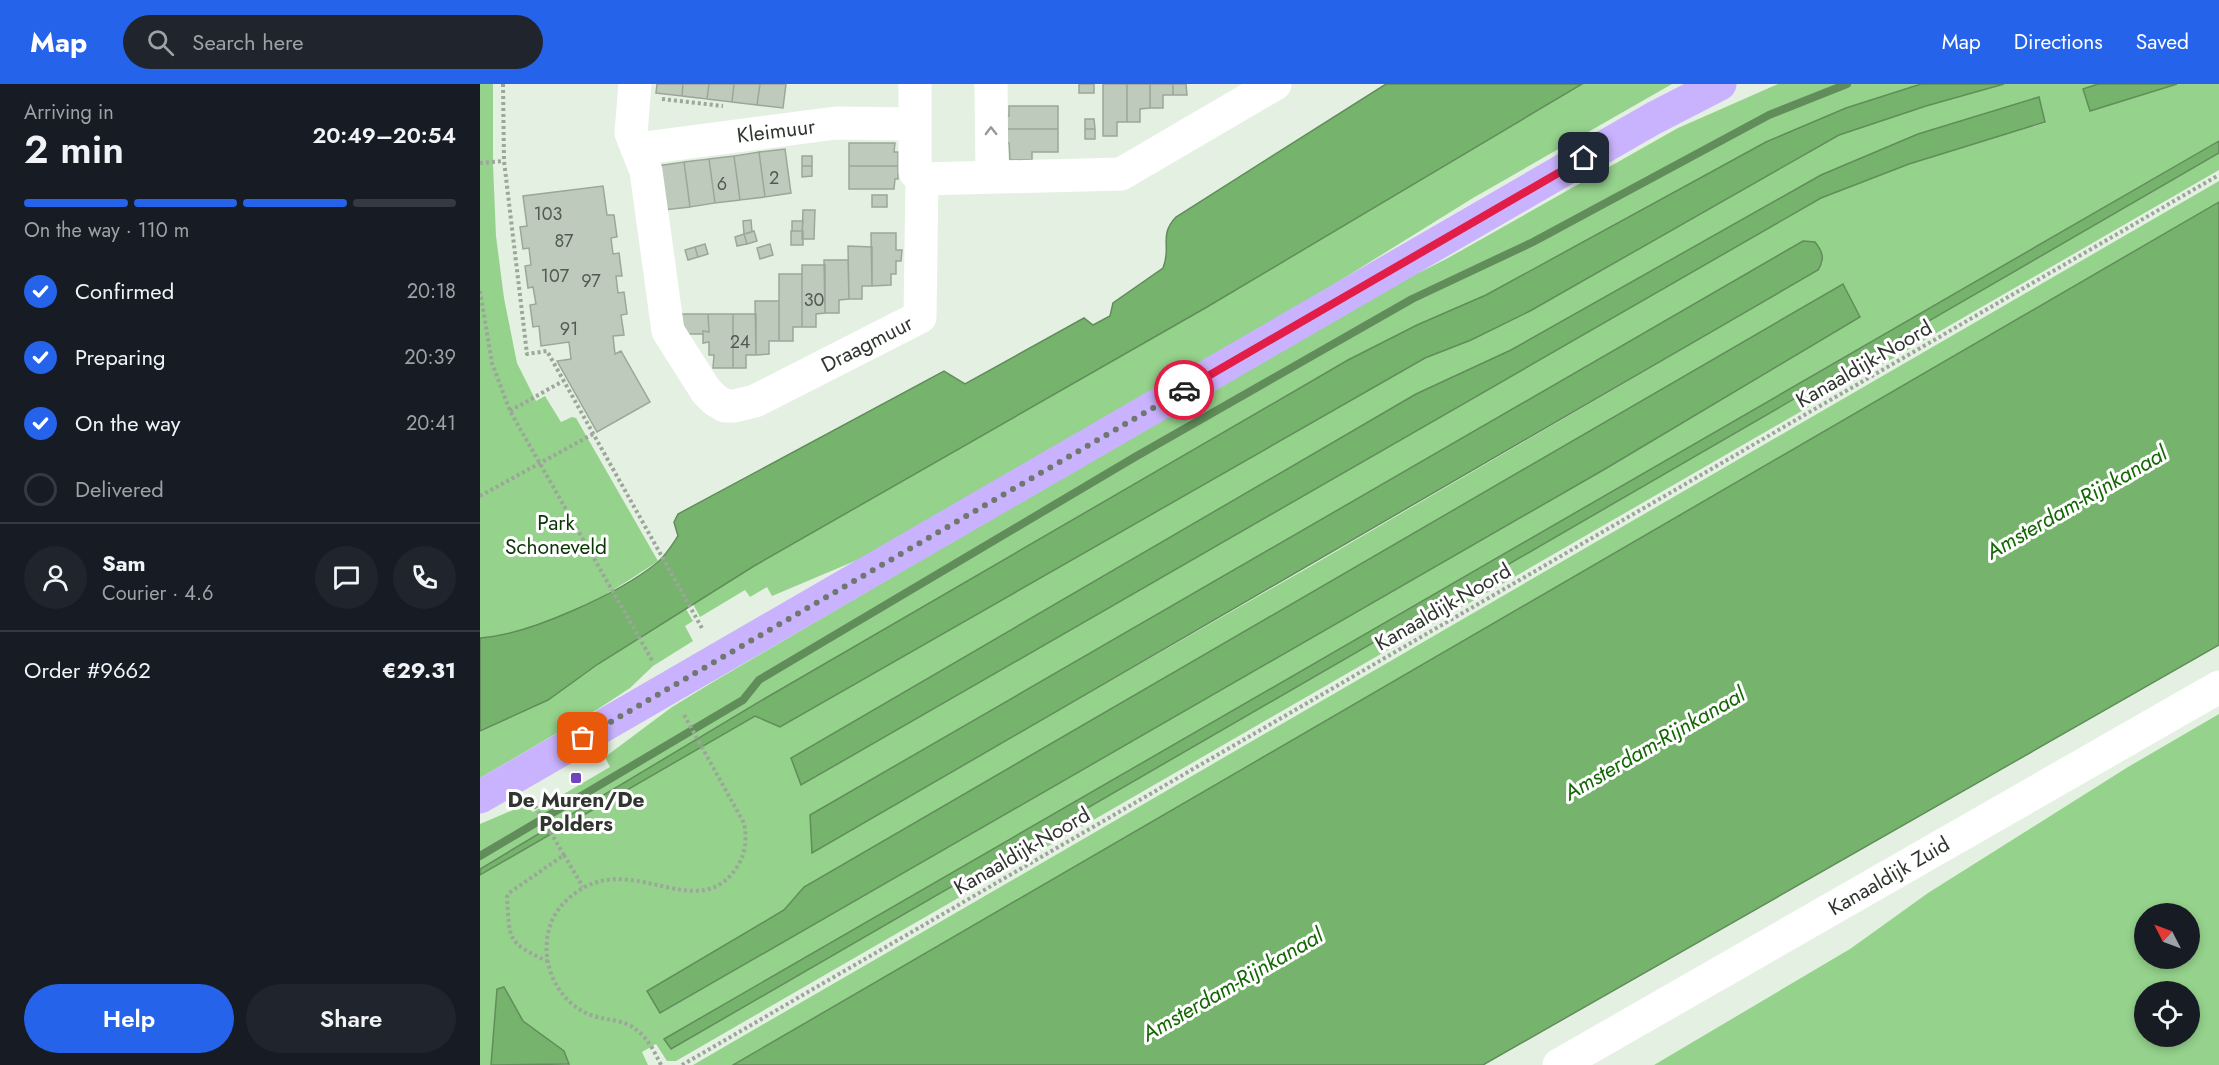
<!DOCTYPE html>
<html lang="en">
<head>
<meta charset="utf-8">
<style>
	:root { --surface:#171b24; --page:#20242c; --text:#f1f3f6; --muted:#9ea1a6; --line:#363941; --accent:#2563eb }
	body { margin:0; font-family:Jost,sans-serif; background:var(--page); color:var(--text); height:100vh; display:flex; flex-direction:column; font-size:22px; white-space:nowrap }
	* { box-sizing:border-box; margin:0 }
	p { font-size:20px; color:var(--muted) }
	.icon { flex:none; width:33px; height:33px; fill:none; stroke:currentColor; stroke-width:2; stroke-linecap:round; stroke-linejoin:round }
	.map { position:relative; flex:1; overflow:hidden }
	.details { display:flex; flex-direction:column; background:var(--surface); width:480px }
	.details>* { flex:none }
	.needle { width:39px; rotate:312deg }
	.buttons { position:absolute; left:1654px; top:819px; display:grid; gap:12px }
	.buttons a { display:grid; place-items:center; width:66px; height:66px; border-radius:50%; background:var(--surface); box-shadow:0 3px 9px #0003; font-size:30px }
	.pin { position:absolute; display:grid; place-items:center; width:51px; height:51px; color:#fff; margin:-26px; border-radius:12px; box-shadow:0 3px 9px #0006 }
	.courier { position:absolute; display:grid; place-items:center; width:60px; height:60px; margin:-30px; border:4px solid #e11d48; border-radius:50%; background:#fff; color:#222; box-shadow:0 2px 8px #0007 }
	.headline em { font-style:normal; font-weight:600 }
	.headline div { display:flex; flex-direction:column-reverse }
	.headline { display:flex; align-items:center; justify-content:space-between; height:102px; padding:0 24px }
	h1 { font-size:39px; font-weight:600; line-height:45px }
	.bar { display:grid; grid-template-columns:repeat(4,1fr); gap:9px 6px; align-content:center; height:72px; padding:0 24px }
	.bar i { height:8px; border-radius:4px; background:var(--line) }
	.bar .on { background:var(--accent) }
	.bar p { grid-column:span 4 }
	.line { display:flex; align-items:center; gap:15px; padding:0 24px; border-top:2px solid var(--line) }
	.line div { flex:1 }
	.round { display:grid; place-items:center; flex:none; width:63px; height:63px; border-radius:32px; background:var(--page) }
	ol { padding:0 24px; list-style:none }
	li { display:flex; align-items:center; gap:18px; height:66px }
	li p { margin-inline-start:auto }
	li .icon { padding:6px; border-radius:50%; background:var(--accent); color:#fff; stroke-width:4 }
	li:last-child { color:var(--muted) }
	li i { width:33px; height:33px; border:3px solid var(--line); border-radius:50% }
	.primary-button { display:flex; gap:12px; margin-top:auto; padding:12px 24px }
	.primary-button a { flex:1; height:69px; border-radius:36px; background:var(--accent); color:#fff; font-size:24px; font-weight:600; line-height:69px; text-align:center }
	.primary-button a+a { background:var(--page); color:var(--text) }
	header { display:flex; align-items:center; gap:36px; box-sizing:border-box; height:84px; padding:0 30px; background:var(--accent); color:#fff }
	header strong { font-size:28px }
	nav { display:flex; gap:33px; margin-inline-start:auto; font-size:21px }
	.search { width:420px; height:54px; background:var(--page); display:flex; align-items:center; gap:15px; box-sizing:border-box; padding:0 21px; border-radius:33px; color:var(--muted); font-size:22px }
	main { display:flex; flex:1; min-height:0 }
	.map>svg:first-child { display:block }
</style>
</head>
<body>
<header>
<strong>Map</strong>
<div class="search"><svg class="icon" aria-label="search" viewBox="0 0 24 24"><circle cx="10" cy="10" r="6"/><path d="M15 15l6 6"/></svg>Search here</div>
<nav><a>Map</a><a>Directions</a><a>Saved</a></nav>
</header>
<main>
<section class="details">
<div class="headline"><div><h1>2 min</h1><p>Arriving in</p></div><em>20:49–20:54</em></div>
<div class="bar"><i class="on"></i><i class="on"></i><i class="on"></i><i></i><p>On the way · 110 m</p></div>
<ol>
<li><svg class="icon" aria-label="check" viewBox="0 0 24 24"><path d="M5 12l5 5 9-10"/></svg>Confirmed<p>20:18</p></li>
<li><svg class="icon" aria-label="check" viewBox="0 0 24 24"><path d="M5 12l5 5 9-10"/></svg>Preparing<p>20:39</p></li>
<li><svg class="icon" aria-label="check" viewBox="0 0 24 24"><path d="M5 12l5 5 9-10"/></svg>On the way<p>20:41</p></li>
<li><i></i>Delivered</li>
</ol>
<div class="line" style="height:108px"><a class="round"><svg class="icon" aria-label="person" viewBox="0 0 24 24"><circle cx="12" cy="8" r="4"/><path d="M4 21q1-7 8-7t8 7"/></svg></a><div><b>Sam</b><p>Courier · 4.6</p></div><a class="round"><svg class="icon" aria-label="chat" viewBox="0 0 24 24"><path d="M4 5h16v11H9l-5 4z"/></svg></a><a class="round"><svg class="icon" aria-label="phone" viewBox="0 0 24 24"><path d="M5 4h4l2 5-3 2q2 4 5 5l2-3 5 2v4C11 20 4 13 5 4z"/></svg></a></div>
<div class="line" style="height:78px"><div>Order #9662</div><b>€29.31</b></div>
<div class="primary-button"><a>Help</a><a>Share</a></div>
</section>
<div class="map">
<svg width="1739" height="981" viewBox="0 0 1739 981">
	<rect width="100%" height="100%" fill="#e4f1e2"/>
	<path fill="#95d28c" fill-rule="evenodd" d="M0,0H13V80L16,152L24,214L37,279L56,317L65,312L81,338L92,333L96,334L178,477C126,512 64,551 0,554Z
		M1102,0H1192L993,114L803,232L382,474L292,512L287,503L270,513L265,506L220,533L213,520L274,482L727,223Z
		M1298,0H1441L1366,24L1286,58L1006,211L937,241L868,276L284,615L0,785V740L45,721L53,728L130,683L125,673L192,623L233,598L885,216L968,174L1198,44Z
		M1524,0H1618L1603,5L1610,26L1697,0H1739V57L185,955L190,965L1739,69V86L196,977H187L176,960L162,968L168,981H87L89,979L84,967L43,937L24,903L17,905L11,981H0V791L275,632L300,643L945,274L991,256L1050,227L1359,51L1446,22ZM1559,13L1565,39L1429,80L1341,114L321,701L311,674L936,310L1031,266L1438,50ZM1323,157L1343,178L1338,186L831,482L332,768L330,731ZM1363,200L1380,233L1125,385L181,929L167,907L304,826L324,803Z
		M1739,97V118L253,981H213Z
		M206,525L213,537L205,542L213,557L173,582L150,604L118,625L0,694V647L68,616L120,579Z
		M1739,630V981H1174L1370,865L1448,809L1648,683ZM1665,830H1710V874H1665ZM1665,908H1710V952H1665Z"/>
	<path fill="#76b36d" stroke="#618d5a" stroke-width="1.5" d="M906,0H1102L727,223L274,482L118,580L68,616L0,647V554C49,551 140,509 178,478C186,471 192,461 198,452L194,438L198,430L464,287L485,300L604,234L613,241L630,232L633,219L683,184C692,163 678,152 696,133Z
		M1441,0H1524L1446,22L1359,51L1050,227L991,256L945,274L300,643L275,632L0,791V785L284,615L868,276L937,241L1006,211L1286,58L1366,24Z
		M1618,0H1697L1610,27L1603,5Z
		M1559,13L1565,38L1429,80L1341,114L321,701L311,674L936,310L1031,266L1341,91L1438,50Z
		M1739,57V69L191,965L184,955Z
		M1739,118V561L1003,981H253Z
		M1323,157L1335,158C1343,168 1345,175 1338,186L332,769L330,731Z
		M1363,200L1380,233L1125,385L180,929L167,907L304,826L324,803Z
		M24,903L43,937L84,967L89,980L11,981L17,905Z"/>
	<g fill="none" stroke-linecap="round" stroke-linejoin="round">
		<path stroke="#618d5a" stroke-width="8" d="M0,772L263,616L279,596L655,373L932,215L1053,158L1289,31L1367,0"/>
	</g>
	<path fill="#becabc" stroke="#9ba799" stroke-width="1.5" d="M177,0H203L202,12L176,9Z
		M203,0H229L227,15L202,12Z
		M229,0H254L252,18L227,15Z
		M254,0H280L277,21L252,18Z
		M280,0H306L303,24L277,21Z
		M599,0H614V9H599Z
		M623,0H647V38H637V52H623Z
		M647,0H670V24L660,25V38H647Z
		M670,0H693V11H683V24H670Z
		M693,0H706L707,11H693Z
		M529,22H578V45H526V32H529Z
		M605,35H614L615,45H605Z
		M526,45H578V68H552V76H530L529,59H526Z
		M605,45H615V55H605Z
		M369,59H415L414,68H418V82H369Z
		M305,65L311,109L285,113L279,68Z
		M279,68L285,113L260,116L254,72Z
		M254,72L260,116L235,119L229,75Z
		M322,72H332V82H322Z
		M229,75L235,119L210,123L204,78Z
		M204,78L210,123L183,126L177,82Z
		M322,82H332V92L322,93Z
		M369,82H418V95H415L414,105H369Z
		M123,102L127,131H134L137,153L131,154L133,170L139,169L142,192H136L138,209L144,208L147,230L141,231L144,251L133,252L135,270L141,267L170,318L117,348L77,277L91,275L89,258L61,262L59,242L53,243L50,221L56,220L53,203L48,204L45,182L51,181L49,164L43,165L40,143L47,142L43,112Z
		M392,111H407V123H392Z
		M323,126H335L334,155H322Z
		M271,136L272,148L264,150L263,137Z
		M312,137H323L322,147H312Z
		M274,147L277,157L267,160L264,150Z
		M311,147H323V161H311Z
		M391,149H416V166H422L421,177H416V190H411V201L392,202Z
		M264,150L267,160L257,162L255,153Z
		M225,160L228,170L218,173L215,163Z
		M290,160L293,171L280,175L277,164Z
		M368,162L392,163V202H382V215H369Z
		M215,163L218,173L208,176L205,166Z
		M344,176H368L369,215L359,216V229H345Z
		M322,181H345V229L336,230V243H322Z
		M299,190H322V243H313V257H299Z
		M275,217H299V257H289V270L276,271Z
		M197,230H228L229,248L223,247V250H200Z
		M228,230H253V284H233L234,271H229V258L223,259V247L229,248Z
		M253,230H276V271H266V284H253Z"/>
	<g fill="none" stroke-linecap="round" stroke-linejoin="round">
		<path stroke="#9ca69a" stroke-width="4" stroke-dasharray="3 3" stroke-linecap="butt" d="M23,0L24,77L47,270L67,267L223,546
			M182,15L243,22
			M0,79L24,77
			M0,207L12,279L30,327L173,578
			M30,327L83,297
			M0,412L113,350
			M55,722L84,771L29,809L27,813C30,856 26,858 67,877
			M84,771L103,803
			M181,981C173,965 167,952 151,942C138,935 122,936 108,930C75,915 59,876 70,842C74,829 83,818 94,810C151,765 218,843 257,783C266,769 267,755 264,739L203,629
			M202,981L1739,91"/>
		<path stroke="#fff" stroke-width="33" d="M155,0L151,49L166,87L188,247L226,307L235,316L245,322H254L275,317L440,233L442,95L641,90L795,0
			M435,0V88L442,95
			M511,0L512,93
			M157,65L356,39L435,40
			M1079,981L1739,603"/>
		<path stroke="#cab3fe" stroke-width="33" d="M0,713L1087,84L1174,34L1240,0"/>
	</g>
	<defs><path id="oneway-chevron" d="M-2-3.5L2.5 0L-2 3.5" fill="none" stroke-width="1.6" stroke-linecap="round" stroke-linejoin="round" transform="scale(1.5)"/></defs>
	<use stroke="#989a97" href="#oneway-chevron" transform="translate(511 47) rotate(-91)"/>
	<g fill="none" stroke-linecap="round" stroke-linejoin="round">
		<path stroke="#6f776e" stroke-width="6" stroke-dasharray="0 10.8" d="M103,654L704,306"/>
		<path stroke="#e11d48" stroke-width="8" d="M704,306L1104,74"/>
	</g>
	<rect fill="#7045be" stroke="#fff" stroke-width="2" x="90" y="688" width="12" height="12" rx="3"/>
	<g text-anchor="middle" stroke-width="6" stroke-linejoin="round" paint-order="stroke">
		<g font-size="18" fill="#545a52">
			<text x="294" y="100">2</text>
			<text x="242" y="106">6</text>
			<text x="68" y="136">103</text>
			<text x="84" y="163">87</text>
			<text x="75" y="198">107</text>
			<text x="111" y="203">97</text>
			<text x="334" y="222">30</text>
			<text x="89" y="251">91</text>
			<text x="260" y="264">24</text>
		</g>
		<g font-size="21" fill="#30352f" stroke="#fff">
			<text transform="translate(296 47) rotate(-7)" y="7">Kleimuur</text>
			<text transform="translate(387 260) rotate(-27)" y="7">Draagmuur</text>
			<text transform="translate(1384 280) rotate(-30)" y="7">Kanaaldijk-Noord</text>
			<text transform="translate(963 523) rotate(-30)" y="7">Kanaaldijk-Noord</text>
			<text transform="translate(542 767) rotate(-30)" y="7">Kanaaldijk-Noord</text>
			<text transform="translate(1409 792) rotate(-30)" y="7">Kanaaldijk Zuid</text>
		</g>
		<g font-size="21" fill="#0b3606" stroke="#fff">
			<text x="76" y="446">Park<tspan x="76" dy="24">Schoneveld</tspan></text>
		</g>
		<g font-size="21" font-weight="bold" fill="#30352f" stroke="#fff">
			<text x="96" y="723">De Muren/De<tspan x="96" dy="24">Polders</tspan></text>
		</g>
		<g font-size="22" font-style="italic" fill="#126703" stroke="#fff">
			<text transform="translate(1596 418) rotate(-30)" y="8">Amsterdam-Rijnkanaal</text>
			<text transform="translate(1174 659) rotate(-30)" y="8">Amsterdam-Rijnkanaal</text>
			<text transform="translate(752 900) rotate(-30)" y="8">Amsterdam-Rijnkanaal</text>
		</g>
	</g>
</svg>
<div class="buttons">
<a><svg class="needle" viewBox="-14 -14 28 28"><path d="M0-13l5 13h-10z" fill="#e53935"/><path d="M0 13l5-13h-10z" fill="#9ea1a6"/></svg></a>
<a><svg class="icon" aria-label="locate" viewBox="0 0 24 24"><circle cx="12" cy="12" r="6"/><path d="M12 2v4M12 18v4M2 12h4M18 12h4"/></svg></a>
</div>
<div class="pin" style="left:103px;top:654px;background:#ea580c"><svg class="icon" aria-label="bag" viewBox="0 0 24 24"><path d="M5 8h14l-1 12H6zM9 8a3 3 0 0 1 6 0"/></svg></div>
<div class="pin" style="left:1104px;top:74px;background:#1f2937"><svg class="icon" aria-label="home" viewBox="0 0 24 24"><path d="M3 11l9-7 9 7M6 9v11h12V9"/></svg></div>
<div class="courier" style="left:704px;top:306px"><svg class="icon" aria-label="car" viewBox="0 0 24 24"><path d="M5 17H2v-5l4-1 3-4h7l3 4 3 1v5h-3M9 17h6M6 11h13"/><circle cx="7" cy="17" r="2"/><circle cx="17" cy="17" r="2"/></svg></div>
</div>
</main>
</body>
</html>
